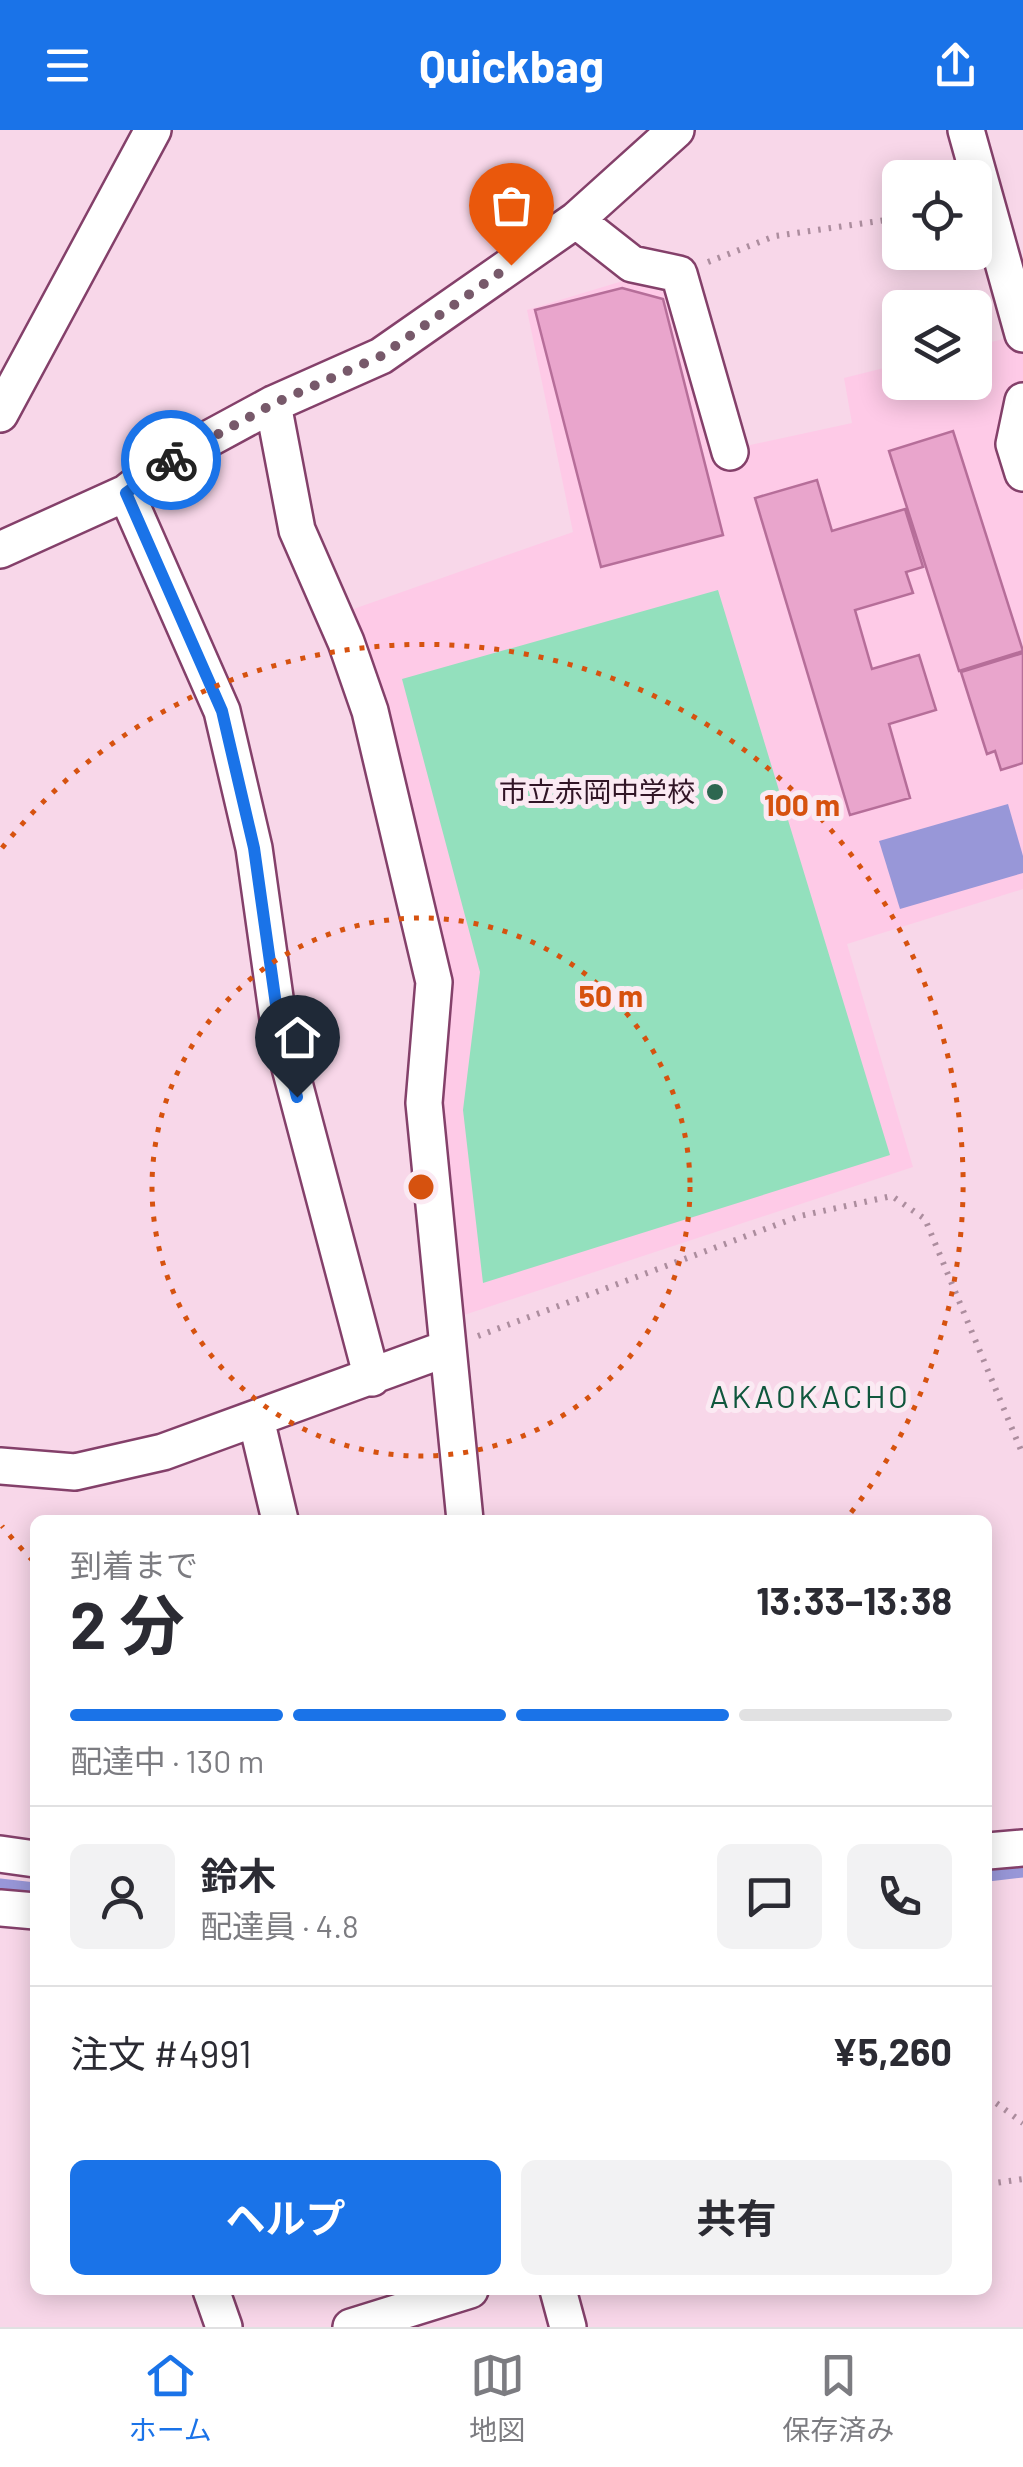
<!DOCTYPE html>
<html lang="ja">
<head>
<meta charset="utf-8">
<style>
	:root { --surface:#fff; --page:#f2f2f3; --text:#2b2b33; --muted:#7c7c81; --line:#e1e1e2; --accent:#1a73e8 }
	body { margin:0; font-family:Barlow,"Noto Sans JP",sans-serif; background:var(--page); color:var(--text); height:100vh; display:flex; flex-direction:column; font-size:38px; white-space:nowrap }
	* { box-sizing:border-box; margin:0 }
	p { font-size:32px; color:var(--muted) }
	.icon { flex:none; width:55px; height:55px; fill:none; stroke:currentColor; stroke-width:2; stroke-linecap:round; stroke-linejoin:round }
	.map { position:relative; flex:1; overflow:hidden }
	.sheet { position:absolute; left:30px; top:1385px; width:962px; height:780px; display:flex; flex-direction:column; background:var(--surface); border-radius:15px; box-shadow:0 5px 25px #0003 }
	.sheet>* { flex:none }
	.fabs { position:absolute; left:882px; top:30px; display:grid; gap:20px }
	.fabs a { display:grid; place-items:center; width:110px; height:110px; border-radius:15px; background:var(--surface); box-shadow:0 5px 25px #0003; font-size:50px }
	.pin { position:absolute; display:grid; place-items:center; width:85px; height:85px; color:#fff; margin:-102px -42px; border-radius:50% 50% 50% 0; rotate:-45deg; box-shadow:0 0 10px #0007 }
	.pin .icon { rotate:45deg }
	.courier { position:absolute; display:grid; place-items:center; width:100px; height:100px; margin:-50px; border:8px solid #1a73e8; border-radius:50%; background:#fff; color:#222; box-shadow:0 2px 12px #0007 }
	.summary em { font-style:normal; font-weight:700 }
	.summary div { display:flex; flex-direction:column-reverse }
	.summary { display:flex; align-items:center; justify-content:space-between; height:170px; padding:0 40px }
	h1 { font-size:65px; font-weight:700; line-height:75px }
	.bar { display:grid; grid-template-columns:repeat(4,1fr); gap:15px 10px; align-content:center; height:120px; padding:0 40px }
	.bar i { height:12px; border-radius:8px; background:var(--line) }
	.bar .selected { background:var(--accent) }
	.bar p { grid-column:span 4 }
	.line { display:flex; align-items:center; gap:25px; padding:0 40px; border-top:2px solid var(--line) }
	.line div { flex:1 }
	.round { display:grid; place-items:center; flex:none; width:105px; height:105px; border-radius:15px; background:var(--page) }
	.primary-button { display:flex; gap:20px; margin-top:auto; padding:20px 40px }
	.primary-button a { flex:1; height:115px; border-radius:15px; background:var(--accent); color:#fff; font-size:40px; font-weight:700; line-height:115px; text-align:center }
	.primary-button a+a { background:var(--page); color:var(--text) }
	header { display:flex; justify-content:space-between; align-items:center; height:130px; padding:0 40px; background:var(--accent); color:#fff; font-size:45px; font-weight:700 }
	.tabs { display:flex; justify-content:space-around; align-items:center; height:140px; border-top:2px solid var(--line); background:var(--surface); font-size:28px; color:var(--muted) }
	.tabs a { display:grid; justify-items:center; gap:5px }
	.tabs .selected { color:var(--accent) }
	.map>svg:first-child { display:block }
</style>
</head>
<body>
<header><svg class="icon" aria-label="menu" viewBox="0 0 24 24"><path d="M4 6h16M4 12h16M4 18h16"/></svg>Quickbag<svg class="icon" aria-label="share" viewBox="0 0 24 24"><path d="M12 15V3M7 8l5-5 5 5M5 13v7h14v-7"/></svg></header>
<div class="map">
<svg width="1023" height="2197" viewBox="0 0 1023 2197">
	<rect width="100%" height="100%" fill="#f8d7e9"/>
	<path fill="#fecae7" d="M626,150L672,165L713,323L852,293L844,248L900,234V252H975V216L1023,204V759L847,814L913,1037L455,1188L442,950L450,834L383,565L345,482L573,402L527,180Z"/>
	<path fill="#93e0bd" d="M718,460L890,1025L483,1153L463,980L480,842L402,549Z"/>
	<path fill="#9897d8" d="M1008,674L1023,726V743L900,779L879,711Z"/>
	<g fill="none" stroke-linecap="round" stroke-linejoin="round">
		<path stroke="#9897d8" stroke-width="11" d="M988,1746L1023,1742
			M0,1754L35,1758"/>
	</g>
	<path fill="#e9a5cc" stroke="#b66e99" stroke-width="2.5" d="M622,158L663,169L723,405L601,437L535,180Z
		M953,301L1023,521L959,541L889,321Z
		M817,350L832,401L905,379L923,437L906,442L913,463L855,480L872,539L919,525L936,580L889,594L910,668L850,685L755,368Z
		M1023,523V633L1001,640L995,621L987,624L961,542Z"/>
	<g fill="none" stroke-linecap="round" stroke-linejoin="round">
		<defs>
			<path id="minor" d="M966,0L1023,204
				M576,90L632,134L679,144L730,322
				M1023,271L1014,314L1023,343
				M273,274L297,400L346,512L370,581L434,852L424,973L465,1390
				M0,284L153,0
				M126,363L222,581L254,718L279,896L372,1248
				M0,420L126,363L164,333L273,274L381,226L576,90L676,0
				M256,1289L280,1390
				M0,1336L75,1342L163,1322L448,1218
				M988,1721L1023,1718
				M0,1724L35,1729
				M0,1778L35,1781
				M211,2160L224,2197
				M558,2160L568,2197
				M351,2197L470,2160"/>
		</defs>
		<use href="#minor" stroke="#84406a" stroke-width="40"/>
		<path stroke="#ac8d9e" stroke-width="6" stroke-dasharray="2.5 8" stroke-linecap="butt" d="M708,132L775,106L900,88
			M478,1206L800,1086L892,1066L925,1089L1023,1325
			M988,1967L1023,1993
			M988,2054L1023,2049"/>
		<use href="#minor" stroke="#fff" stroke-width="35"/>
	</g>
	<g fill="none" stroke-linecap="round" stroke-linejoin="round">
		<path stroke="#77596a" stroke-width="10" stroke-dasharray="0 18" d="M171,330L273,274L381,226L511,135"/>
		<path stroke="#1a73e8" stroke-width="12" d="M171,330L126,363L222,581L254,718L279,896L297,967"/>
	</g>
	<g fill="none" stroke="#d6520f" stroke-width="5" stroke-dasharray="5 10">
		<circle cx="421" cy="1057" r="269"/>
		<path d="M33 1431A539 539 0 0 1 2 1396M2 718A539 539 0 0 1 846 1389"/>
	</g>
	<circle fill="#2e6750" stroke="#fbeaf3" stroke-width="4" cx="715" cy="662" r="10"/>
	<g text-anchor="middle" stroke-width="10" stroke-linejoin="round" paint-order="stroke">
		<g font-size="28" fill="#311526" stroke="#fbeaf3" text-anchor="end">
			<text x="695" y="672">市立赤岡中学校</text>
		</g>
		<g font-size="32" letter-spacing="2.5" fill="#0f573d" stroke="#fbeaf3">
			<text x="810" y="1278">AKAOKACHO</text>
		</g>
	</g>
	<circle cx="421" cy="1057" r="15" fill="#d6520f" stroke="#fbeaf3" stroke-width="5"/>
	<g font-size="30" text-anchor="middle" font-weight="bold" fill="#d6520f" stroke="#fbeaf3" stroke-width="10" stroke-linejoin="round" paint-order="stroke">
		<text x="802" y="686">100 m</text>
		<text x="611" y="877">50 m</text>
	</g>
</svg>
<div class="fabs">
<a><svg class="icon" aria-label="locate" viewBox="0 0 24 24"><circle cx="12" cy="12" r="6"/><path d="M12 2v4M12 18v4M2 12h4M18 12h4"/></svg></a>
<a><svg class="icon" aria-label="layers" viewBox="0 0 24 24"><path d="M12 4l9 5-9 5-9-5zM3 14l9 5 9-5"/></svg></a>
</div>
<div class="pin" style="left:511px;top:135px;background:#ea580c"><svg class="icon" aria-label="bag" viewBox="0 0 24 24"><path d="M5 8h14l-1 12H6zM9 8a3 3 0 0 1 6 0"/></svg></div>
<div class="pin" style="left:297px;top:967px;background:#1f2937"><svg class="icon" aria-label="home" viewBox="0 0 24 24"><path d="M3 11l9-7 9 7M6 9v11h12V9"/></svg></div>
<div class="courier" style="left:171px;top:330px"><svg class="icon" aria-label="bike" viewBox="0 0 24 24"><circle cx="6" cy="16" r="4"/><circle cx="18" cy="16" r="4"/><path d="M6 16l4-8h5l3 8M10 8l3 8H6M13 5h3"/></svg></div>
<section class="sheet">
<div class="summary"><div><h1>2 分</h1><p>到着まで</p></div><em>13:33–13:38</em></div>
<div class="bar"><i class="selected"></i><i class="selected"></i><i class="selected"></i><i></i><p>配達中 · 130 m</p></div>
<div class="line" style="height:180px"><a class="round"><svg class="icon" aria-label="person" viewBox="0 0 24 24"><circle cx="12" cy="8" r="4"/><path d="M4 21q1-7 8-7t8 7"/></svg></a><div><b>鈴木</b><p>配達員 · 4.8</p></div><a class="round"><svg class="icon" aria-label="chat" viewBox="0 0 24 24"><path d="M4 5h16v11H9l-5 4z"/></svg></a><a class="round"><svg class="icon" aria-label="phone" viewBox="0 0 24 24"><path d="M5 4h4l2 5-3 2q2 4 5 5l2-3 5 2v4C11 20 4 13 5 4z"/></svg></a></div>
<div class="line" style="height:130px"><div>注文 #4991</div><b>¥5,260</b></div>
<div class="primary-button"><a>ヘルプ</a><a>共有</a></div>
</section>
</div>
<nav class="tabs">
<a class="selected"><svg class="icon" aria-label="home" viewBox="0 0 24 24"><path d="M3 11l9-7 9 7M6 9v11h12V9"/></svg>ホーム</a>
<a><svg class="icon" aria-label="map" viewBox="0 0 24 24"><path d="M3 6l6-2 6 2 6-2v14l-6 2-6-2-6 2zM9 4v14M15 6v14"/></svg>地図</a>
<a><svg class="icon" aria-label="saved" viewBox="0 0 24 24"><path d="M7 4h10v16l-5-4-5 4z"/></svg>保存済み</a>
</nav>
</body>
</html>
